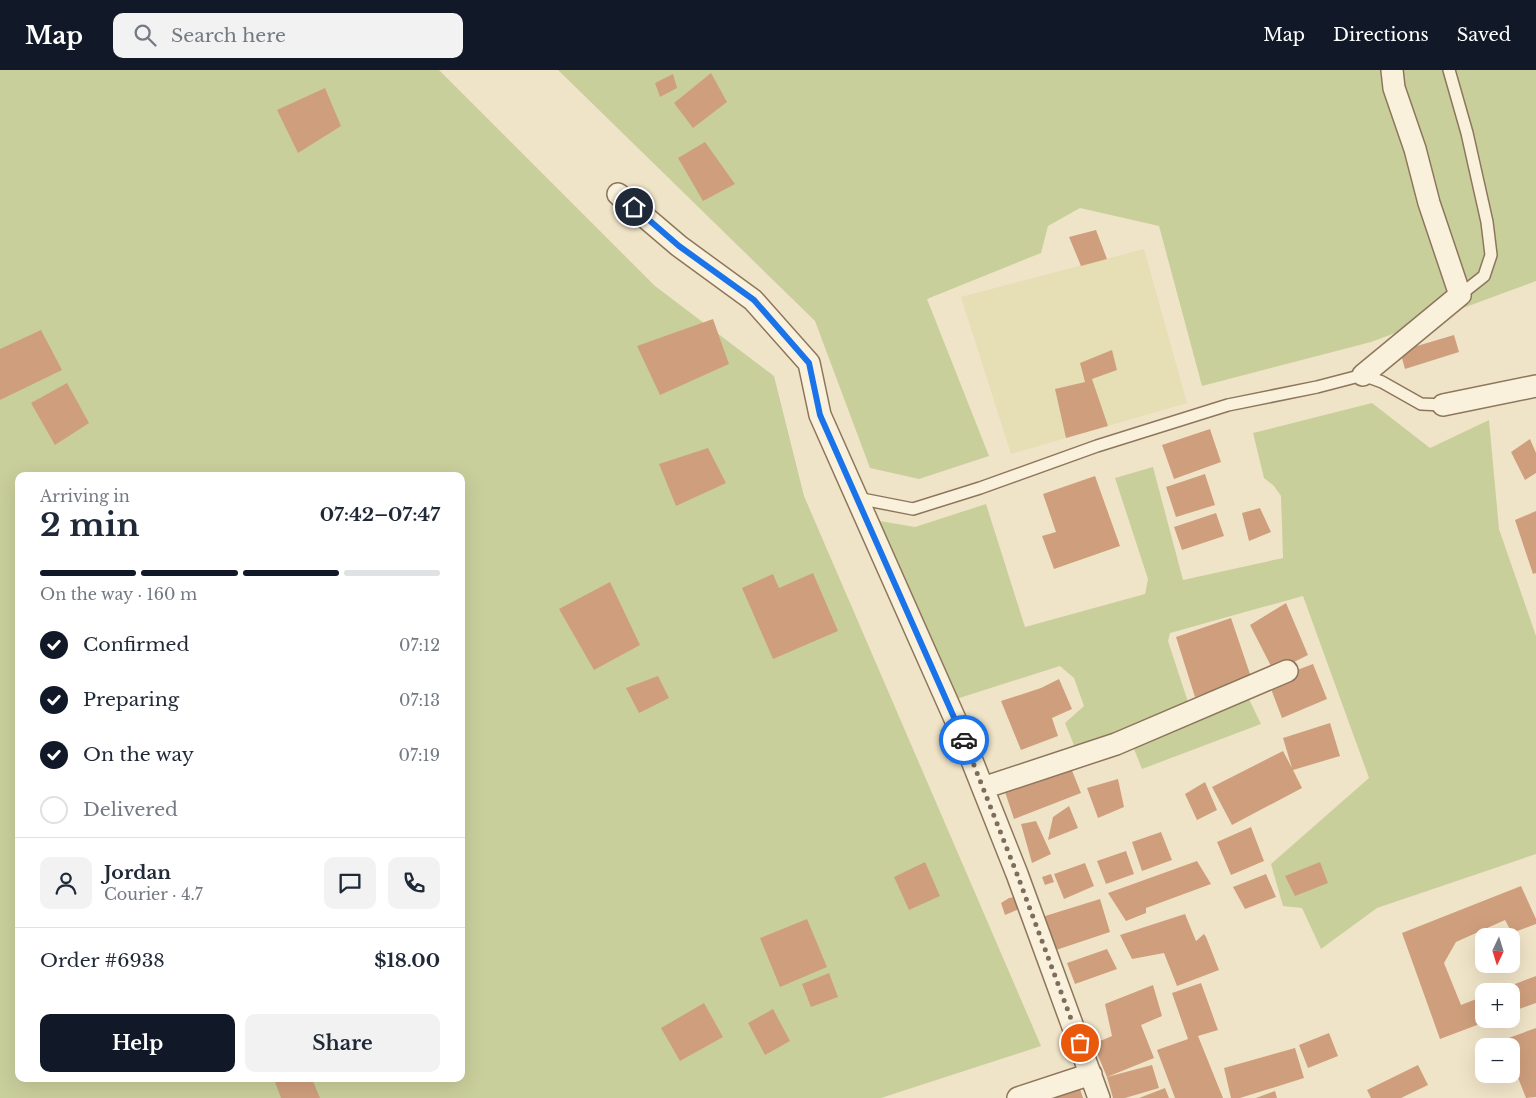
<!DOCTYPE html>
<html lang="en">
<head>
<meta charset="utf-8">
<style>
	:root { --surface:#fff; --page:#f2f2f3; --text:#1f2937; --muted:#747a83; --line:#e0e1e3; --accent:#111827 }
	body { margin:0; font-family:"Libre Baskerville",serif; background:var(--page); color:var(--text); height:100vh; display:flex; flex-direction:column; font-size:19px; white-space:nowrap }
	* { box-sizing:border-box; margin:0 }
	p { font-size:16px; color:var(--muted) }
	.icon { flex:none; width:28px; height:28px; fill:none; stroke:currentColor; stroke-width:2; stroke-linecap:round; stroke-linejoin:round }
	.map { position:relative; flex:1; overflow:hidden }
	.panel { position:absolute; left:15px; top:402px; width:450px; height:610px; display:flex; flex-direction:column; background:var(--surface); border-radius:10px; box-shadow:0 5px 20px #0002 }
	.panel>* { flex:none }
	.needle { width:32px; rotate:184deg }
	.fabs { position:absolute; left:1475px; top:858px; display:grid; gap:10px }
	.fabs a { display:grid; place-items:center; width:45px; height:45px; border-radius:10px; background:var(--surface); box-shadow:0 5px 20px #0002; font-size:25px }
	.pin { position:absolute; display:grid; place-items:center; width:42px; height:42px; color:#fff; margin:-21px; border:2px solid #fff; border-radius:50%; box-shadow:0 1px 5px #0007 }
	.courier { position:absolute; display:grid; place-items:center; width:50px; height:50px; margin:-25px; border:4px solid #1a73e8; border-radius:50%; background:#fff; color:#222; box-shadow:0 1px 6px #0007 }
	.summary em { font-style:normal; font-weight:700 }
	.summary div { display:flex; flex-direction:column-reverse }
	.summary { display:flex; align-items:center; justify-content:space-between; height:85px; padding:0 25px }
	h1 { font-size:32px; font-weight:700; line-height:38px }
	.bar { display:grid; grid-template-columns:repeat(4,1fr); gap:8px 5px; align-content:center; height:60px; padding:0 25px }
	.bar i { height:6px; border-radius:4px; background:var(--line) }
	.bar .current { background:var(--accent) }
	.bar p { grid-column:span 4 }
	.line { display:flex; align-items:center; gap:12px; padding:0 25px; border-top:1px solid var(--line) }
	.line div { flex:1 }
	.round { display:grid; place-items:center; flex:none; width:52px; height:52px; border-radius:10px; background:var(--page) }
	ol { padding:0 25px; list-style:none }
	li { display:flex; align-items:center; gap:15px; height:55px }
	li p { margin-inline-start:auto }
	li .icon { padding:5px; border-radius:50%; background:var(--accent); color:#fff; stroke-width:4 }
	li:last-child { color:var(--muted) }
	li i { width:28px; height:28px; border:2px solid var(--line); border-radius:50% }
	.primary-button { display:flex; gap:10px; margin-top:auto; padding:10px 25px }
	.primary-button a { flex:1; height:58px; border-radius:10px; background:var(--accent); color:#fff; font-size:20px; font-weight:700; line-height:58px; text-align:center }
	.primary-button a+a { background:var(--page); color:var(--text) }
	header { display:flex; align-items:center; gap:30px; box-sizing:border-box; height:70px; padding:0 25px; background:var(--accent); color:#fff }
	header strong { font-size:24px }
	nav { display:flex; gap:28px; margin-inline-start:auto; font-size:18px }
	.search { width:350px; height:45px; background:var(--page); display:flex; align-items:center; gap:12px; box-sizing:border-box; padding:0 18px; border-radius:10px; color:var(--muted); font-size:19px }
	.map>svg:first-child { display:block }
</style>
</head>
<body>
<header>
<strong>Map</strong>
<div class="search"><svg class="icon" aria-label="search" viewBox="0 0 24 24"><circle cx="10" cy="10" r="6"/><path d="M15 15l6 6"/></svg>Search here</div>
<nav><a>Map</a><a>Directions</a><a>Saved</a></nav>
</header>
<div class="map">
<svg width="1536" height="1028" viewBox="0 0 1536 1028">
	<rect width="100%" height="100%" fill="#f0e4c8"/>
	<path fill="#e6deb5" d="M1144,179L1187,333L1011,384L961,227Z"/>
	<path fill="#c9cf9b" fill-rule="evenodd" d="M0,0H439L655,216L774,306L804,426L1041,976L881,1028H0ZM19,406H461V1009H19Z
		M558,0H1536V211L1371,272L1202,316L1159,156L1080,138L1048,156L1041,183L927,229L989,386L919,409L870,398L815,251Z
		M1372,333L1430,378L1489,350L1499,459L1536,566V784L1377,838L1321,879L1302,838L1283,836L1271,794L1369,708L1303,526L1170,563L1168,571L1190,638L1246,623L1261,654L1142,699L1130,669L1078,685L1065,653L1084,636L1074,608L1060,596L950,631L874,450L915,457L986,434L1025,557L1145,524L1148,509L1115,408L1153,397L1183,510L1283,488L1281,426L1274,416L1264,408L1253,363Z"/>
	<path fill="#cf9f7d" d="M711,3L727,32L693,58L674,33Z
		M673,4L677,18L660,27L655,13Z
		M325,18L341,56L298,83L277,40Z
		M705,72L735,114L703,131L678,88Z
		M1096,160L1107,189L1081,196L1069,167Z
		M713,249L729,294L660,325L637,276Z
		M41,260L62,300L0,330V279Z
		M1454,265L1459,282L1405,299L1400,281Z
		M1112,280L1117,300L1092,309L1108,356L1066,368L1055,319L1085,312L1080,293Z
		M67,313L89,353L55,375L31,333Z
		M1210,359L1221,392L1174,409L1162,375Z
		M1530,369L1536,383V403L1525,410L1511,382Z
		M708,378L726,413L676,436L659,394Z
		M1205,404L1215,435L1176,447L1166,417Z
		M1095,406L1120,476L1054,499L1042,466L1056,462L1043,424Z
		M1260,438L1271,462L1249,471L1242,443Z
		M1536,441V503L1533,504L1515,450Z
		M1216,443L1224,466L1182,480L1174,457Z
		M813,503L838,561L773,589L742,518L773,504L779,518Z
		M610,512L640,575L594,600L559,539Z
		M1286,533L1308,585L1274,602L1250,555Z
		M1231,548L1251,607L1195,627L1176,567Z
		M1313,594L1327,629L1282,648L1268,611Z
		M658,606L669,628L639,643L626,618Z
		M1059,609L1072,639L1052,648L1058,666L1021,680L1001,631L1041,618Z
		M1330,653L1340,686L1293,700L1302,718L1232,755L1212,717L1283,681L1292,698L1283,668Z
		M1067,688L1081,723L1014,749L1001,710Z
		M1118,709L1124,737L1098,748L1087,718Z
		M1205,712L1217,740L1197,750L1185,724Z
		M1069,736L1078,758L1048,770L1053,747Z
		M1036,751L1051,784L1032,793L1021,754Z
		M1251,757L1264,791L1231,805L1217,772Z
		M1161,762L1172,790L1142,801L1132,772Z
		M1126,781L1134,804L1106,814L1097,791Z
		M1197,791L1211,814L1146,838V843L1126,851L1108,823Z
		M925,792L940,826L909,840L894,807Z
		M1320,792L1328,813L1295,826L1285,806Z
		M1085,793L1094,816L1064,829L1054,804Z
		M1051,804L1054,812L1045,815L1042,807Z
		M1266,804L1276,827L1245,839L1233,817Z
		M1521,816L1536,849V854L1512,863L1505,850L1456,872L1444,893L1461,935L1484,926V949H1493L1440,969L1402,863Z
		M1020,826L1026,836L1005,845L1001,833L1009,828Z
		M1100,829L1110,862L1056,880L1042,847Z
		M1185,844L1196,871L1204,864L1206,867L1219,900L1177,916L1164,883L1132,889L1120,865Z
		M807,849L827,897L780,917L760,868Z
		M1107,879L1117,899L1075,914L1067,893Z
		M829,903L838,927L811,937L802,914Z
		M1536,906V933L1511,942V921H1497Z
		M1201,913L1218,960L1198,966L1223,1028H1175L1157,980L1188,969L1172,923Z
		M1153,915L1162,946L1141,955L1154,988L1107,1007L1093,974L1112,966L1105,934Z
		M704,933L723,967L680,991L661,958Z
		M773,939L790,971L765,985L748,953Z
		M1536,958V1027L1526,1028L1511,990V976H1506L1503,970Z
		M1329,963L1338,986L1308,998L1299,975Z
		M1295,978L1304,1008L1240,1028H1231L1224,998Z
		M1152,995L1159,1018L1125,1028H1113L1107,1007Z
		M1418,995L1428,1015L1401,1028H1371L1367,1020Z
		M274,1009H312L320,1028H281Z
		M1165,1018L1169,1028H1139Z
		M1080,1019L1083,1028H1054Z
		M1275,1021L1277,1028H1256Z"/>
	<g fill="none" stroke-linecap="round" stroke-linejoin="round">
		<defs>
			<path id="service" d="M1449,0L1467,63L1487,152L1491,185L1484,206L1460,225
				M857,428L913,439L980,418L1097,376L1228,335L1317,317L1363,305L1382,312L1421,334L1443,335"/>
			<path id="minor" d="M618,124L679,176L753,230L809,293L820,345L959,658L1017,804L1099,1028
				M1363,305L1460,225L1429,133L1415,79L1394,18L1392,0
				M1443,335L1536,316
				M983,718L1116,674L1287,601
				M1018,1028L1091,1004"/>
		</defs>
		<use href="#service" stroke="#8d765c" stroke-width="14"/>
		<use href="#minor" stroke="#8d765c" stroke-width="24"/>
		<use href="#service" stroke="#faf1dc" stroke-width="11"/>
		<use href="#minor" stroke="#faf1dc" stroke-width="21"/>
	</g>
	<g fill="none" stroke-linecap="round" stroke-linejoin="round">
		<path stroke="#7c6e5b" stroke-width="5" stroke-dasharray="0 9" d="M964,670L1017,804L1080,973"/>
		<path stroke="#1a73e8" stroke-width="6" d="M634,137L679,176L754,230L809,293L820,345L964,670"/>
	</g>
</svg>
<div class="fabs">
<a><svg class="needle" viewBox="-14 -14 28 28"><path d="M0-13l5 13h-10z" fill="#e53935"/><path d="M0 13l5-13h-10z" fill="#747a83"/></svg></a>
<a>+</a>
<a>−</a>
</div>
<div class="pin" style="left:1080px;top:973px;background:#ea580c"><svg class="icon" aria-label="bag" viewBox="0 0 24 24"><path d="M5 8h14l-1 12H6zM9 8a3 3 0 0 1 6 0"/></svg></div>
<div class="pin" style="left:634px;top:137px;background:#1f2937"><svg class="icon" aria-label="home" viewBox="0 0 24 24"><path d="M3 11l9-7 9 7M6 9v11h12V9"/></svg></div>
<div class="courier" style="left:964px;top:670px"><svg class="icon" aria-label="car" viewBox="0 0 24 24"><path d="M5 17H2v-5l4-1 3-4h7l3 4 3 1v5h-3M9 17h6M6 11h13"/><circle cx="7" cy="17" r="2"/><circle cx="17" cy="17" r="2"/></svg></div>
<section class="panel">
<div class="summary"><div><h1>2 min</h1><p>Arriving in</p></div><em>07:42–07:47</em></div>
<div class="bar"><i class="current"></i><i class="current"></i><i class="current"></i><i></i><p>On the way · 160 m</p></div>
<ol>
<li><svg class="icon" aria-label="check" viewBox="0 0 24 24"><path d="M5 12l5 5 9-10"/></svg>Confirmed<p>07:12</p></li>
<li><svg class="icon" aria-label="check" viewBox="0 0 24 24"><path d="M5 12l5 5 9-10"/></svg>Preparing<p>07:13</p></li>
<li><svg class="icon" aria-label="check" viewBox="0 0 24 24"><path d="M5 12l5 5 9-10"/></svg>On the way<p>07:19</p></li>
<li><i></i>Delivered</li>
</ol>
<div class="line" style="height:90px"><a class="round"><svg class="icon" aria-label="person" viewBox="0 0 24 24"><circle cx="12" cy="8" r="4"/><path d="M4 21q1-7 8-7t8 7"/></svg></a><div><b>Jordan</b><p>Courier · 4.7</p></div><a class="round"><svg class="icon" aria-label="chat" viewBox="0 0 24 24"><path d="M4 5h16v11H9l-5 4z"/></svg></a><a class="round"><svg class="icon" aria-label="phone" viewBox="0 0 24 24"><path d="M5 4h4l2 5-3 2q2 4 5 5l2-3 5 2v4C11 20 4 13 5 4z"/></svg></a></div>
<div class="line" style="height:65px"><div>Order #6938</div><b>$18.00</b></div>
<div class="primary-button"><a>Help</a><a>Share</a></div>
</section>
</div>
</body>
</html>
